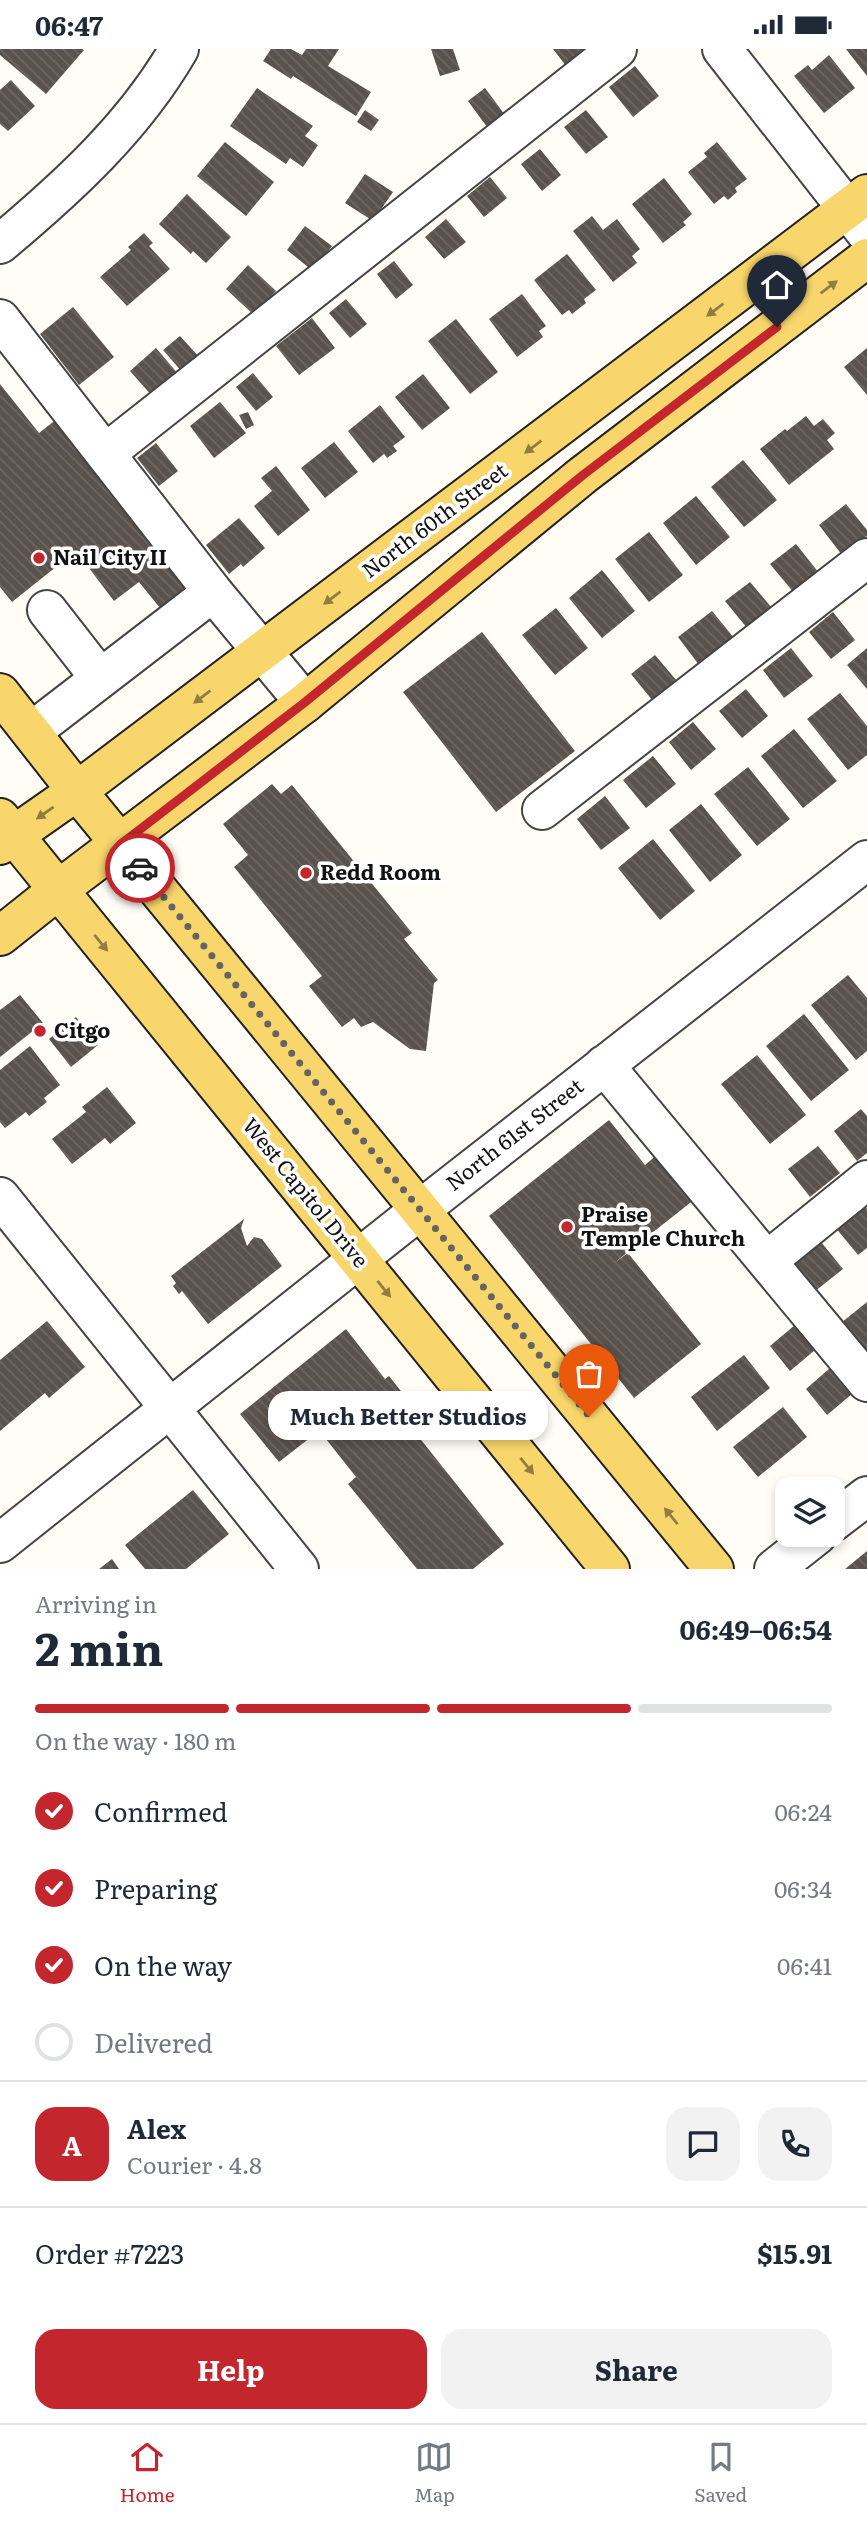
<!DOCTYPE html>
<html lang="en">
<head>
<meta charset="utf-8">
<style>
	:root { --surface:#fff; --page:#f2f2f3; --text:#1f2937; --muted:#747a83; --line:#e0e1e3; --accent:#c4262e }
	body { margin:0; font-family:Literata,serif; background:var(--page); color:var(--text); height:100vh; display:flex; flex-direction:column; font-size:26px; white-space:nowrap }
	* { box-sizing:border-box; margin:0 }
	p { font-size:23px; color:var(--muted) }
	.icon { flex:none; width:38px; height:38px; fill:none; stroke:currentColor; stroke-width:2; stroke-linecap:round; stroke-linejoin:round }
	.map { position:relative; height:1520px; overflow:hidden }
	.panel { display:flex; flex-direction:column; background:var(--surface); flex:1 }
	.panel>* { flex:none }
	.fabs { position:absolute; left:775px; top:1428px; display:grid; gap:14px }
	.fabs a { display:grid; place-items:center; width:70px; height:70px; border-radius:14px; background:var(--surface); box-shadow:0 4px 10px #0003; font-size:35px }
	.pin { position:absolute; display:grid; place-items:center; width:60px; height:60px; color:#fff; margin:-72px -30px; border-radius:50% 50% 50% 0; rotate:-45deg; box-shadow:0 0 7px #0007 }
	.pin .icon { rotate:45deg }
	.courier { position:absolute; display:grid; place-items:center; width:70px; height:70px; margin:-35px; border:5px solid #c4262e; border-radius:50%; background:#fff; color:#222; box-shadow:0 2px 9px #0007 }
	.bubble { position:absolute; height:49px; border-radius:21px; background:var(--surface); box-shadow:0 4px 10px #0003; font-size:23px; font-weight:700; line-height:49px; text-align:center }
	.summary em { font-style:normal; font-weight:700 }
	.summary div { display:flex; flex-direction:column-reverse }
	.summary { display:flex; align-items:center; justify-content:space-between; height:119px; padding:0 35px }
	h1 { font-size:46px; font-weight:700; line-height:52px }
	.bar { display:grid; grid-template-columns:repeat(4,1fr); gap:10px 7px; align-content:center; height:84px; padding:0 35px }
	.bar i { height:9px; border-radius:5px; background:var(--line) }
	.bar .on { background:var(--accent) }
	.bar p { grid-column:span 4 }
	.line { display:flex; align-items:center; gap:18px; padding:0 35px; border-top:2px solid var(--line) }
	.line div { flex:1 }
	.round { display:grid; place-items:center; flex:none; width:74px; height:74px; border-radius:21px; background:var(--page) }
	ol { padding:0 35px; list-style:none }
	li { display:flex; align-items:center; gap:21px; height:77px }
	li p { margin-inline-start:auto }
	li .icon { padding:7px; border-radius:50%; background:var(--accent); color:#fff; stroke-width:4 }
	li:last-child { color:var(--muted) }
	li i { width:38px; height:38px; border:4px solid var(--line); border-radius:50% }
	.action { display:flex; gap:14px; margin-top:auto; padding:14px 35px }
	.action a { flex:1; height:80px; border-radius:21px; background:var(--accent); color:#fff; font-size:28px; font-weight:700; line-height:80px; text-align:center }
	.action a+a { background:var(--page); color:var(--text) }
	.status { display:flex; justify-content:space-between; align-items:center; height:49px; padding:0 35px; background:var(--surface); direction:ltr }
	.status svg { height:19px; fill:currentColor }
	.dock { display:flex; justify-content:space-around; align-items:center; height:98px; border-top:2px solid var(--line); background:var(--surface); font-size:19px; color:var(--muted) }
	.dock a { display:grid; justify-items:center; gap:4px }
	.dock .on { color:var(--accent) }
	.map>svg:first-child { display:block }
</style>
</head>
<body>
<div class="status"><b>06:47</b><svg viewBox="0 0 49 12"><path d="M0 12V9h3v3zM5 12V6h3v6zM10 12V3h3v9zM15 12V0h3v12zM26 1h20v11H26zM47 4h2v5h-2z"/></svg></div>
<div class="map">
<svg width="867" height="1520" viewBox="0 0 867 1520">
	<defs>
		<pattern id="building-back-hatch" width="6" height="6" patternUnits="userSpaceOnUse" patternTransform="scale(1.75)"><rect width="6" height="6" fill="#5a524d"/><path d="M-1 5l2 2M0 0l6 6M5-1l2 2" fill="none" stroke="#6d6662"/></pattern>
	</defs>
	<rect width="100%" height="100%" fill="#fffdf5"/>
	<path fill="url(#building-back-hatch)" d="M0,0H82L84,1L46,45L0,6Z
		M271,0H291L302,6L306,0H339L328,17L371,43L356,67L293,27L291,30L263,12Z
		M431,0H453L460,21L440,27Z
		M553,0H598L570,22Z
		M846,0H867V27Z
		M829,6L855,39L824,64L794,27L808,16L812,21Z
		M635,17L659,47L633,68L609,38Z
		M11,31L35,57L8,82L0,75V41Z
		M257,39L313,77L305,87L318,96L303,118L290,109L286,115L230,77Z
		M485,39L505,66L487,78L468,52Z
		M365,61L379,71L371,82L357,73Z
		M586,61L608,88L586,105L564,78Z
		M225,93L274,133L246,167L197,127Z
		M717,93L747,130L735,139L737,143L728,151L724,147L714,155L688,123L707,108L704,104Z
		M540,100L561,126L542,142L521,115Z
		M365,125L393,143L373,172L345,154Z
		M490,128L507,149L484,168L467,147Z
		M664,129L692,165L683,173L686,176L663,194L632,155Z
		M187,145L231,188L206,214L193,202L191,205L159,175Z
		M592,167L603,181L617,170L640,200L632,207L637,214L613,233L573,182Z
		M446,170L466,193L444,210L425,188Z
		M305,177L332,197L313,222L287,201Z
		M144,184L153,194L149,197L170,220L127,257L100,228L131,201L128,198Z
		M567,205L596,241L584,250L586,254L572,265L569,261L562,266L534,231Z
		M394,212L413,236L396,250L377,225Z
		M248,216L276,242L254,266L226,240Z
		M522,245L546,277L539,282L543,288L517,308L489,270Z
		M346,250L367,275L350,289L329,264Z
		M73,258L114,308L79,336L40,285Z
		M312,269L335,299L299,326L276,297Z
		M456,270L498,323L470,345L428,292Z
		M180,287L200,309L183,324L163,301Z
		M156,299L179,326L154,349L130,322Z
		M867,299V346L844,318Z
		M253,324L273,348L256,362L236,338Z
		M423,325L450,359L422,381L395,348Z
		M0,335L39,384L62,366L193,534L160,559L139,533L114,552L76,502L12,553L0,538Z
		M220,353L246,384L214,409L190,377Z
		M380,356L405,388L393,397L397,402L387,409L384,405L373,414L348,382Z
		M248,363L254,376L246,380L239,366Z
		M806,367L814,377L823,370L835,384L827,391L834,400L789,436L760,400L785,380L787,382Z
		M334,393L358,423L325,449L301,419Z
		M156,394L178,422L159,437L137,409Z
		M743,411L777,451L744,478L711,438Z
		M276,417L310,461L278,487L254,457L272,442L261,429Z
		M696,447L730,488L696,516L663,474Z
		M846,455L867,481V487L842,506L819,476Z
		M239,469L265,499L243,518L241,515L229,525L206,496Z
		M649,483L683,526L649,553L615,510Z
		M796,495L819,524L794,544L770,515Z
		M602,521L635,562L602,589L569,549Z
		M750,533L772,559L747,579L725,552Z
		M556,559L588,599L555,626L522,586Z
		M712,562L734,589L699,616L678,588Z
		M833,563L855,591L831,610L809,583Z
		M482,583L575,702L496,763L403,643Z
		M791,599L813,627L784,649L763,621Z
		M867,599V640L847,616Z
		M655,606L677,632L653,652L631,625Z
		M746,640L768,667L742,689L719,662Z
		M840,644L867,677V706L848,721L807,670Z
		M693,673L716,700L691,721L669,693Z
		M794,680L837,732L803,759L761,707Z
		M653,707L676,735L646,759L623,731Z
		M748,718L790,770L757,797L714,745Z
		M272,735L281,745L292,736L412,884L404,890L438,931L434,934L426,1002L410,1000L373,973L361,978L354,969L342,978L309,937L322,927L234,818L248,806L223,775Z
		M605,747L630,779L601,801L577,770Z
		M701,755L742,806L710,833L669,781Z
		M653,790L695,842L660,871L618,819Z
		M848,926L867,949V1002L856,1011L811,956Z
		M20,946L43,974L0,1008V961Z
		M804,965L849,1021L811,1052L766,997Z
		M76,968L98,996L71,1018L49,990Z
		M30,997L60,1036L44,1049L47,1053L29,1067L26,1063L5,1079L0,1073V1021Z
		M757,1006L806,1066L770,1095L721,1035Z
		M107,1038L136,1074L110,1095L105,1089L72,1115L52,1090L86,1063L82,1058Z
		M861,1060L867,1067V1104L857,1112L834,1082Z
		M609,1071L645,1116L658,1105L695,1150L614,1214L628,1204L701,1295L634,1349L489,1167Z
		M818,1097L840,1124L810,1148L788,1120Z
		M863,1154L867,1160V1199L858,1206L835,1178Z
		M244,1170L241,1179L247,1197L254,1188L262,1190L282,1217L208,1275L182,1242L179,1245L173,1237L176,1234L171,1227Z
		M821,1193L843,1220L814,1243L792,1216Z
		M867,1253V1308L841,1274Z
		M47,1272L85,1318L49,1349L45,1344L0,1382V1311Z
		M795,1276L815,1301L790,1322L770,1297Z
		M346,1280L385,1330L389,1327L426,1374L414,1382L504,1495L473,1520H417L348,1435L356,1428L326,1390L358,1364L352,1356L279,1413L240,1365Z
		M744,1306L770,1339L717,1382L691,1348Z
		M830,1319L852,1345L827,1366L806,1340Z
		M783,1358L807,1388L758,1428L733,1398Z
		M193,1441L229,1485L186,1520H145L125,1496Z
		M867,1502V1520H845Z
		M112,1510L119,1520H99Z"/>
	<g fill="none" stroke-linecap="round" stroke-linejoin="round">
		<defs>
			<path id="minor" d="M722,0L867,185
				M0,195C68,138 134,78 179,0
				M0,270L213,543L305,654
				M106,404L617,0
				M47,561L100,629
				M31,683L213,543
				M542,761L867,509
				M604,1016L867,1333
				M0,1148L299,1520
				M767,1212L867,1131
				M833,1473L867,1447
				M0,1494L421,1160L867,811
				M774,1520L817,1486"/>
			<path id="major" d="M0,644L77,742L714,1520
				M0,769L610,1520
				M0,796L77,742L867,145
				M0,887L58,841L305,654L583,426L867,209"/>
		</defs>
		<use href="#minor" stroke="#444" stroke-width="42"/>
		<use href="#major" stroke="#222" stroke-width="42"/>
		<use href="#minor" stroke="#fff" stroke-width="38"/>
		<use href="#major" stroke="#f9d66b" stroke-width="38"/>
	</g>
	<defs><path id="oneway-solid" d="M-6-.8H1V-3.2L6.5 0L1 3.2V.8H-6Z" transform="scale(1.75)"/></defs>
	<g fill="#917d42">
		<use href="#oneway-solid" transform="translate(829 238) rotate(-37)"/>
		<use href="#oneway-solid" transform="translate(715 261) rotate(143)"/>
		<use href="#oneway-solid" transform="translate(533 398) rotate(143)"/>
		<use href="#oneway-solid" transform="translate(332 549) rotate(143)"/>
		<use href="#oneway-solid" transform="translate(202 648) rotate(143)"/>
		<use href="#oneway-solid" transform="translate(45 764) rotate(145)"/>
		<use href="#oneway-solid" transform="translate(101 894) rotate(51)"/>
		<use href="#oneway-solid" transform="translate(384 1240) rotate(51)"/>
		<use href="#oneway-solid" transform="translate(527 1417) rotate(51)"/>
		<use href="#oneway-solid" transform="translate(671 1467) rotate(-129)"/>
	</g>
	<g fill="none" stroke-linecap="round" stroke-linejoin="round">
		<path stroke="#646461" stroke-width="7" stroke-dasharray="0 12.6" d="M140,819L589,1367"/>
		<path stroke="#c4262e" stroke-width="9" d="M140,819L121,795L304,654L583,426L777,278"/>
	</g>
	<g fill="#c4262e" stroke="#fff" stroke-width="2.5">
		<circle cx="39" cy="509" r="7"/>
		<circle cx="306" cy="824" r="7"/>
		<circle cx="40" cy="982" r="7"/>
		<circle cx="567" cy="1178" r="7"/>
	</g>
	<g text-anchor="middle" stroke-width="7" stroke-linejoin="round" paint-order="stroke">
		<g font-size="21" fill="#111" stroke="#fff">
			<text transform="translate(435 472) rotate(-37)" y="7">North 60th Street</text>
			<text transform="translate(515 1086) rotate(-38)" y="7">North 61st Street</text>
			<text transform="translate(305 1144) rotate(51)" y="7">West Capitol Drive</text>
		</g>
		<g font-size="21" font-weight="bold" fill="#111" stroke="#fff" text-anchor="start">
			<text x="53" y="516">Nail City II</text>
			<text x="320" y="831">Redd Room</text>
			<text x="54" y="989">Citgo</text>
			<text x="581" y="1173">Praise<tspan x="581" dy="24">Temple Church</tspan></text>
		</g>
	</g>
</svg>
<div class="fabs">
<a><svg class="icon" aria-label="layers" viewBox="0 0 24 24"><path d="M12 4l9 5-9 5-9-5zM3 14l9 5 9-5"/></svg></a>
</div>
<div class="pin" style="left:589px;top:1367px;background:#ea580c"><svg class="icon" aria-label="bag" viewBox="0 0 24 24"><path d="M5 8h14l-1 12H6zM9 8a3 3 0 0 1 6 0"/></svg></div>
<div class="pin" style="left:777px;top:278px;background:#1f2937"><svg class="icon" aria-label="home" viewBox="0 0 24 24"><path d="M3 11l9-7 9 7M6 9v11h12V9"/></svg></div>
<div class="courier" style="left:140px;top:819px"><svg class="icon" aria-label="car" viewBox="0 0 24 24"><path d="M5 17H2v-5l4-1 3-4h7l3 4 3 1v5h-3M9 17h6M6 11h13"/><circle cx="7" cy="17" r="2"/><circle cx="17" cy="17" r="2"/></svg></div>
<div class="bubble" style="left:268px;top:1342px;width:280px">Much Better Studios</div>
</div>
<section class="panel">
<div class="summary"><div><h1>2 min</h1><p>Arriving in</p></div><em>06:49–06:54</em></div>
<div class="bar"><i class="on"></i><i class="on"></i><i class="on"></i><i></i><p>On the way · 180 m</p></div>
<ol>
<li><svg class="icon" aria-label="check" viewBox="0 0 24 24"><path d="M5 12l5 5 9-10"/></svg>Confirmed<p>06:24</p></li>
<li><svg class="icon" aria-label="check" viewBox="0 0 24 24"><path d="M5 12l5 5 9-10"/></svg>Preparing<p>06:34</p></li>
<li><svg class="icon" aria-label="check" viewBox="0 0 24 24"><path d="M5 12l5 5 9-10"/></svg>On the way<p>06:41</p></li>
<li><i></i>Delivered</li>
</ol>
<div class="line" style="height:126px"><b class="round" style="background:var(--accent);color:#fff">A</b><div><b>Alex</b><p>Courier · 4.8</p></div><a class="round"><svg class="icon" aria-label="chat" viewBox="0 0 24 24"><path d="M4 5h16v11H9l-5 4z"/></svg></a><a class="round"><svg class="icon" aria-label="phone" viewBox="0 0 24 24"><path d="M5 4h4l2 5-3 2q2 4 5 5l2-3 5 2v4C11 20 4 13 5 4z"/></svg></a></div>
<div class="line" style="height:91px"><div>Order #7223</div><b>$15.91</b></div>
<div class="action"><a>Help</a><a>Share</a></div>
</section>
<nav class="dock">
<a class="on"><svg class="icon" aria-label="home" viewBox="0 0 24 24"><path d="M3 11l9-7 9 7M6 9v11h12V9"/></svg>Home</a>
<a><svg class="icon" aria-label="map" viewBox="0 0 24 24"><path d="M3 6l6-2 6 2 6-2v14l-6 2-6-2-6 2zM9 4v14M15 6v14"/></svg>Map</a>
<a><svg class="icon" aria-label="saved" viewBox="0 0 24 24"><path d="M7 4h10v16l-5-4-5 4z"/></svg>Saved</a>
</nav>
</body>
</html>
